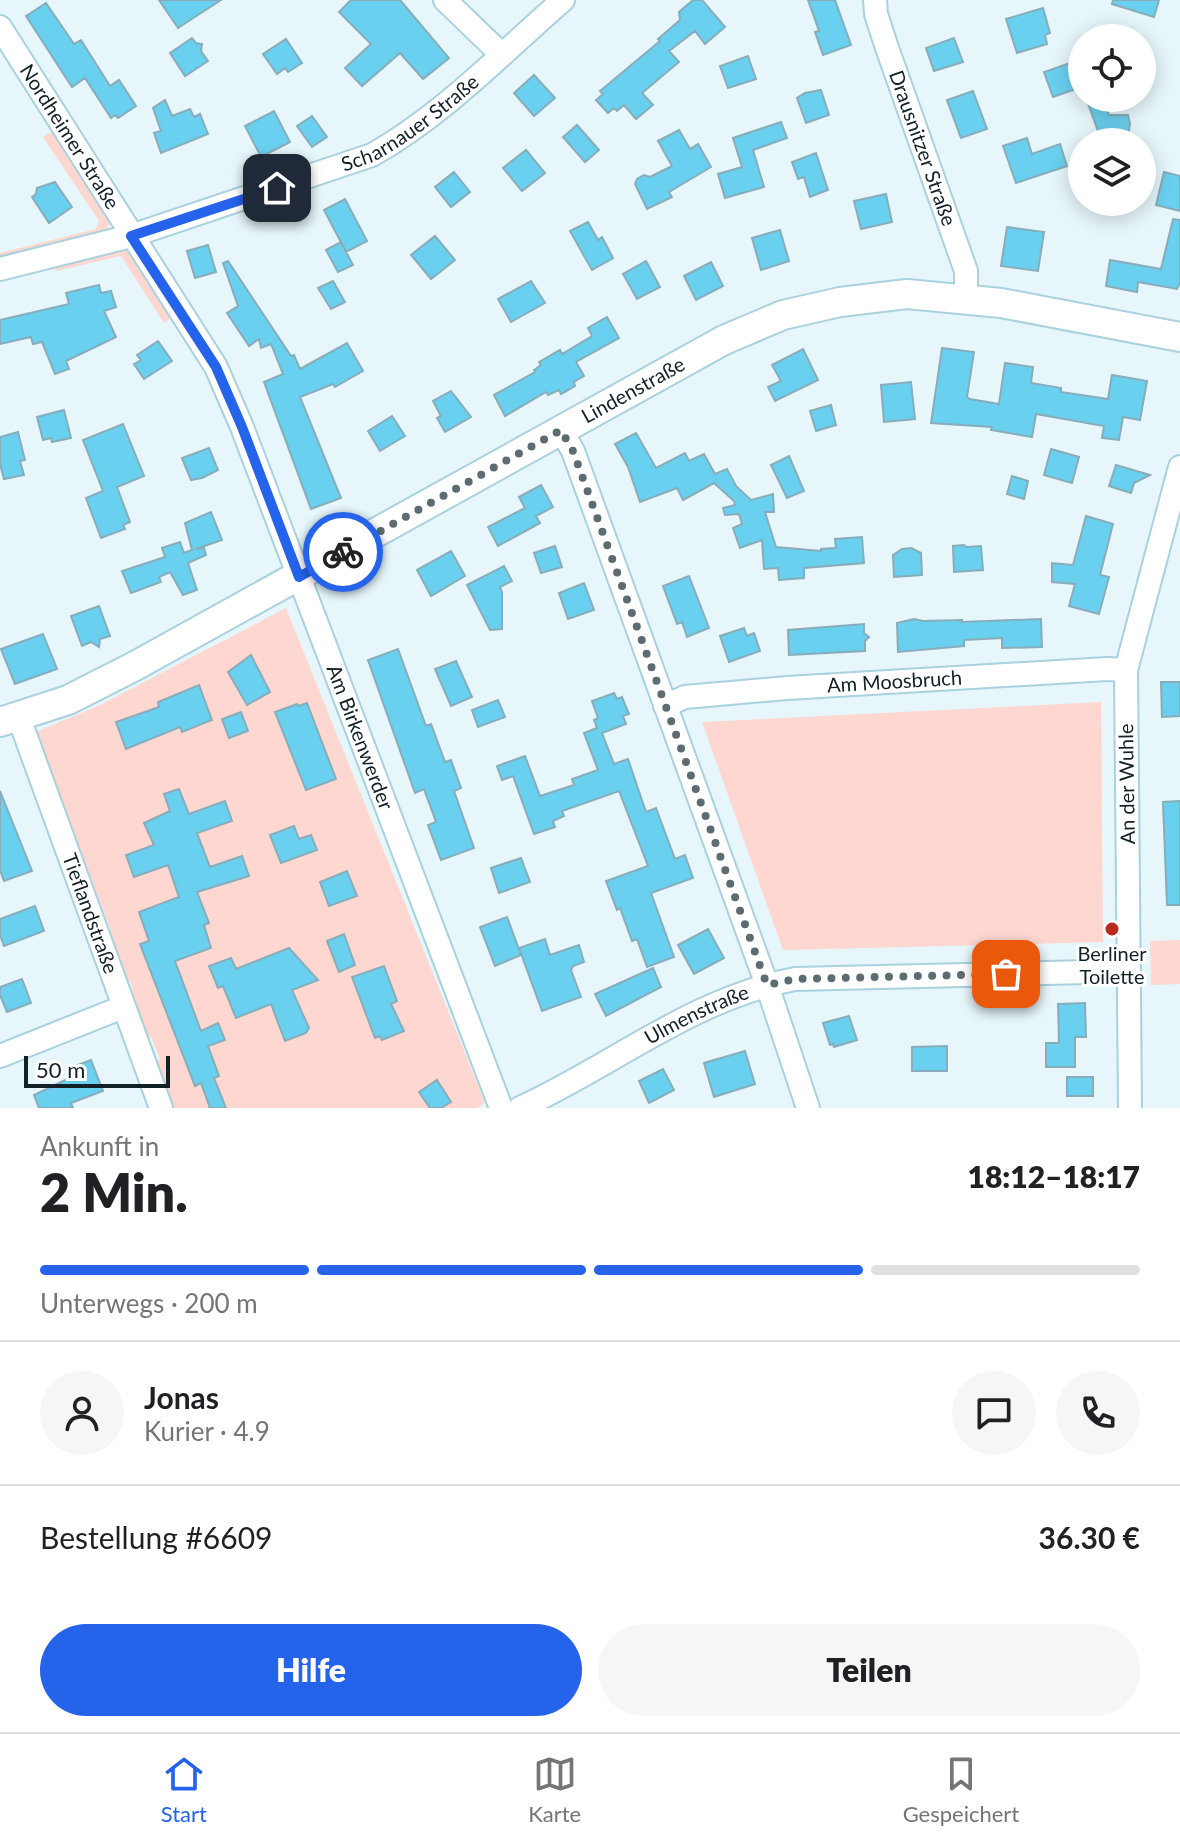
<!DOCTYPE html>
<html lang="de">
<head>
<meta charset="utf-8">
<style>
	:root { --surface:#fff; --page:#f6f6f6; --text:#202124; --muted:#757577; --line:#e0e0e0; --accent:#2563eb }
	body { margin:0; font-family:Lato,sans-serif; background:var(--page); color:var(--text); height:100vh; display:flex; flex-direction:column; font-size:30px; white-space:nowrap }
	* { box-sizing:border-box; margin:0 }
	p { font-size:26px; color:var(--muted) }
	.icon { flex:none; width:44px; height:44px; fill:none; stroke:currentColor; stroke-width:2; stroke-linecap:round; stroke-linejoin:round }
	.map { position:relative; height:1108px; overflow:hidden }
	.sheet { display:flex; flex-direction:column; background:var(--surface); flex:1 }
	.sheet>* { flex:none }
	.fabs { position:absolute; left:1068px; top:24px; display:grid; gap:16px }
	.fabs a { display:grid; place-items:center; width:88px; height:88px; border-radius:50%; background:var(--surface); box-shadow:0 4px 20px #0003; font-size:40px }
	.scale { position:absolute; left:24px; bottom:20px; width:146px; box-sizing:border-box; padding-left:8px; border:4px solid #122126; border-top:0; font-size:22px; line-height:28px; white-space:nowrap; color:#122126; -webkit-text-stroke:6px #fff; paint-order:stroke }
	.pin { position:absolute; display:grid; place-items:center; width:68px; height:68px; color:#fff; margin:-34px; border-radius:16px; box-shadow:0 4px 12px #0006 }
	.courier { position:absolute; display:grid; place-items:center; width:80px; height:80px; margin:-40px; border:6px solid #2563eb; border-radius:50%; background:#fff; color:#222; box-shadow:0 2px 10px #0007 }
	.headline em { font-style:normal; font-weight:800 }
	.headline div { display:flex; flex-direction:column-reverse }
	.headline { display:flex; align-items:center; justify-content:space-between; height:136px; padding:0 40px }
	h1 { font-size:52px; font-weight:800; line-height:60px }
	.bar { display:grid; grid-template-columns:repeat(4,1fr); gap:12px 8px; align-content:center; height:96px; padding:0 40px }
	.bar i { height:10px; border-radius:6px; background:var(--line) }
	.bar .on { background:var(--accent) }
	.bar p { grid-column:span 4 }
	.line { display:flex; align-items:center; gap:20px; padding:0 40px; border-top:2px solid var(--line) }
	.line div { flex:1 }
	.round { display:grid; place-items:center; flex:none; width:84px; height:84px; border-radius:42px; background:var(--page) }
	.cta { display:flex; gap:16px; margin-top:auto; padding:16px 40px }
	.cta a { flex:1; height:92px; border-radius:48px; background:var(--accent); color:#fff; font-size:32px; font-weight:800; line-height:92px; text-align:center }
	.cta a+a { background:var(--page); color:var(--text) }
	.tab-bar { display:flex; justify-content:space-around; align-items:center; height:112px; border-top:2px solid var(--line); background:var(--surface); font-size:22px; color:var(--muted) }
	.tab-bar a { display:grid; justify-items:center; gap:4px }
	.tab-bar .on { color:var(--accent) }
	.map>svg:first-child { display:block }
</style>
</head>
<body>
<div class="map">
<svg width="1180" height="1108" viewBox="0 0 1180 1108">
	<rect width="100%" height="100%" fill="#e6f6fb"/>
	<path fill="#fed7d0" d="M58,128L110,220L107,230L102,236L0,260V253L96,229L99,221L43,137Z
		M124,249L132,256L174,316L164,323L121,256L56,271L54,263Z
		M286,608L485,1103L477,1108H171L155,1062L160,1059L151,1037H145L130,990L133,989L130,981L126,982L107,934L111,931L36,732L100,705Z
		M1101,702L1103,942L783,950L702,722Z
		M1180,940V984L1151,985L1150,941Z"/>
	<path fill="#6ad0ef" stroke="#87adba" stroke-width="2" d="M159,0H221L178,28Z
		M351,0H400L449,58L423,79L400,53L362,86L345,68L371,44L339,12Z
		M693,0H702L725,27L705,44L695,31L669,51L679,62L642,93L653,105L636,119L624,105L617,111L614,108L608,113L596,100L603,94L600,91L660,41L658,39L680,20L679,12Z
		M808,0H835L851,45L823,55L815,32L819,31Z
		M1113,0H1159L1154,17L1112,4Z
		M46,3L74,44L81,40L110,86L119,80L136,106L118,118L115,115L111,118L85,78L72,87L26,16Z
		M1043,8L1050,33L1045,35L1047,44L1017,53L1006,19Z
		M192,38L196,43L202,44L201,51L208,61L185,76L170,53Z
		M954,38L963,62L934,71L926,48Z
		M286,39L302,63L288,72L285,68L277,74L263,54Z
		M748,56L756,79L728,88L720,66Z
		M1070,63L1079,88L1053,97L1044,72Z
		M534,75L555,98L534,116L514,93Z
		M821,90L829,115L806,123L797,98L805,93Z
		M973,91L987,129L961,138L947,100Z
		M1086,98H1103L1109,115H1128L1130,124L1127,142H1102Z
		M165,100L172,116L190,109L194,117L200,114L208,134L161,153L154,133L161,131L153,108Z
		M274,111L290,142L261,157L245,126Z
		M312,116L327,137L312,147L297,126Z
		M781,122L787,138L753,150L764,187L725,198L718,174L742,167L733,138Z
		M577,125L599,150L585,162L563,137Z
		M679,130L690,149L698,144L711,167L669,192L672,197L647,209L635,184L637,179L644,175L650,177L672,166L658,141Z
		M1027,138L1032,154L1060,144L1067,166L1016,183L1003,146Z
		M526,150L545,173L522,191L503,168Z
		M816,153L828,190L810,197L804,177L798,179L792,162Z
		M454,172L470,192L451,207L435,187Z
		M1164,172L1180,176V211L1156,205Z
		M55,182L72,207L49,223L32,197L36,194L37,188Z
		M886,194L892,222L861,229L854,201Z
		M345,199L367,241L346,252L324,210Z
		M1173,219L1180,220V283L1177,289L1138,282L1137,292L1106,286L1110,260L1161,269Z
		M588,222L598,240L602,237L613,258L592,270L570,231Z
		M1007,227L1044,232L1038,271L1001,266Z
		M780,230L789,261L761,270L752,238Z
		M435,236L455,260L431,279L411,255Z
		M341,242L353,265L338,272L326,250Z
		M208,245L216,272L195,278L187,251Z
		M228,261L291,356L294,355L300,369L347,343L363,371L335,387L333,384L300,397L341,498L311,509L264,382L283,374L271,344L261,348L259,339L249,346L227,313L238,306L223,263Z
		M646,261L660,287L637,299L623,274Z
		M711,262L723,286L696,300L684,276Z
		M333,281L345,302L331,309L318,288Z
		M531,281L545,303L511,322L498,299Z
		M99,285L101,293L111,291L116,307L104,311L116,337L66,361L69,369L55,374L42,342L33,344L31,337L0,344V320L69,304L66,293Z
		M607,317L619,338L576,362L584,376L574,382L575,386L561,394L559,390L548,395L546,392L505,416L494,395L535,372L534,370L541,365L539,362L560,350L562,354L592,336L588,328Z
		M158,341L172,361L144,379L134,364L141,360L137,355Z
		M942,348L974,352L967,397L970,399L999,404L1005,363L1033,367L1031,383L1061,388V392L1108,399L1112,375L1147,381L1140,420L1123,417L1119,440L1102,438L1104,426L1036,414L1032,437L991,430L992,427L931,423Z
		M803,349L818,380L775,401L768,387L781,381L772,365Z
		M911,382L915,419L884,422L881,385Z
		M451,391L471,417L445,432L437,418L441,416L433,401Z
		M831,405L836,425L816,431L810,411Z
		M64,410L71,438L52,442L51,438L43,440L37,417Z
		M392,416L405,436L380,451L368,431Z
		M123,424L144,476L117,487L130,522L123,525L125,529L101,538L86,498L103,491L83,440Z
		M18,432L25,460L20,461L24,475L4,479L0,464V437Z
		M636,433L656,468L685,453L689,461L704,454L715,474L727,469L736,486L751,500L773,494L774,512H765L776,547L821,551V549L836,548L835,539L862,537L864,563L804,568V578L779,580L778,568L764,569L762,540L740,548L733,528L742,524L739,514L725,515L723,508L735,505L734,501L714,483L683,500L677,488L640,502L628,467L615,444Z
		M209,448L218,470L202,478L191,480L182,458Z
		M1051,449L1079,457L1072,483L1044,475Z
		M789,456L804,491L787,498L771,465Z
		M1116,465L1150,475L1134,483L1131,493L1109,486Z
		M1012,476L1028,481L1024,499L1007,494Z
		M541,485L553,507L536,516L540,523L498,546L488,527L525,508L519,497Z
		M211,512L222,540L196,549L204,548L206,555L188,563L197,590L183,595L170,572L159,577L161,582L131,593L122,571L165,557L162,548L180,542L184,553L192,550L185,523Z
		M1086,516L1113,524L1100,575L1109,577L1099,614L1069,606L1075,584L1052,582V563L1073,565Z
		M964,545L966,547L981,546L983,570L954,572L953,546Z
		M555,546L562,567L541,573L534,553Z
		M911,548L921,553L922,575L894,577L893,555L902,549Z
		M451,551L465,576L431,596L417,570Z
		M504,566L512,581L500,587L502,592V629L490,630L467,585Z
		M689,576L709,628L687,637L682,622L677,624L663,586Z
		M584,583L594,610L568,619L559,593Z
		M99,606L110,636L100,639L99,647L91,642L82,646L71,616Z
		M914,619L923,621L962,620V622L1041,619L1042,647L1002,648V638L964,640V646L898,652L897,623Z
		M864,624V633L869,637L865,641V651L789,655L788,630Z
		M744,628L747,636L754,633L760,651L729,662L720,636Z
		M43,634L57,669L15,684L1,649Z
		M398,649L426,726L431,724L445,762L451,760L461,788L454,791L474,848L441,860L428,825L436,822L424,789L415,793L368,660Z
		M251,655L270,692L247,705L228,672Z
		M456,661L472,697L451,706L435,669Z
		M1161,682H1180V716L1162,717Z
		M199,685L212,720L182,732L180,727L126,749L116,722L159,707L158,702Z
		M614,693L617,699L622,697L629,714L623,716L626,724L602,733L614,764L628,759L646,812L656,808L675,859L685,855L693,878L651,893L674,957L647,967L637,939L632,941L620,908L617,910L606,881L648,866L619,791L562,811L564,816L553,821L555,827L534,834L513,776L502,780L497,766L525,756L540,796L574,785L572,779L598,770L584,733L597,728L594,720L598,718L592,701Z
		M498,700L505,717L478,727L472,710Z
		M307,703L336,779L306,790L275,712L297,704L298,706Z
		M241,712L248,731L229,738L222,719Z
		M179,789L189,814L225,801L232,821L197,833L210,867L242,856L249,876L197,892L209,923L204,925L211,948L175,961L201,1031L218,1023L225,1040L208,1046L219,1076L214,1078L226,1108H210L201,1083L195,1086L140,944L149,941L139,912L179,897L168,865L134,877L126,855L154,845L144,823L170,811L164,794Z
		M0,791L32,871L4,881L0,870Z
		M1180,801V905H1167L1163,802Z
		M294,826L299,839L311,835L317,850L281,863L270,835Z
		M521,858L530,882L499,893L491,868Z
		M347,871L357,896L329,906L320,882Z
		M35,906L44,931L4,946L0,935V919Z
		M507,917L521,955L495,966L480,927Z
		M708,929L724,958L694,974L678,945Z
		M344,934L355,965L339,972L327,941Z
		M545,939L550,955L579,945L584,962L573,966L571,970L581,997L542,1011L519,948Z
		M289,948L318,980L292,990L309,1028L306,1033L285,1041L271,1004L236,1018L223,986L218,988L209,966L231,958L236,969Z
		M384,966L397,1001L391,1004L404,1031L382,1040L380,1036L375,1038L352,977Z
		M653,968L661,987L606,1016L595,994Z
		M22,979L31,1003L7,1012L0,995V987Z
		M1085,1003L1086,1037H1075V1067H1046V1043H1059L1058,1004Z
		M849,1016L857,1040L834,1047L833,1044L830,1045L823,1023Z
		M947,1046V1071H912V1047Z
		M745,1051L755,1084L714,1097L704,1063Z
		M91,1060L103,1091L71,1103L73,1108H39L34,1095L78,1074L75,1066Z
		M663,1069L674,1090L649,1103L639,1081Z
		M1067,1077H1093V1096H1067Z
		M437,1080L451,1102L441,1108H430L419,1092Z"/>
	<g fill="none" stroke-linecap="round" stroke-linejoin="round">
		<defs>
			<g id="minor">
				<path d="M445,0L501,54"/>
				<path id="s1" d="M875,0L876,14L886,45L966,271V298"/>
				<path id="s2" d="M0,27L216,367L242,427L501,1108"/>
				<path id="s3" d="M0,269L131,236L372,155C443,115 501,54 563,0"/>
				<path d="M561,430L573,451L767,985L808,1108"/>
				<path id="s4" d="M665,706L685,697L787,688L1107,669L1126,670"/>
				<path id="s5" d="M19,718L161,1108"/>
				<path d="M0,1056L123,1007"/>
				<path id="s6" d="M520,1108C612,1066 693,998 795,979L1129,971"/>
				<path d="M1130,1108L1126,670L1180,467"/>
			</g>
			<g id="tertiary">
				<path id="s7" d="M0,722L68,700L135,666L724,340L783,315L840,302L907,294L1001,303L1180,337"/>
			</g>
		</defs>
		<use href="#minor" stroke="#a9d1de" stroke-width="26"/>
		<use href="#tertiary" stroke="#a9d1de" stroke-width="32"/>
		<use href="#minor" stroke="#fff" stroke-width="22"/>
		<use href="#tertiary" stroke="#fff" stroke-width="28"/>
	</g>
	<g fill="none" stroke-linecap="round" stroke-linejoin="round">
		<path stroke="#5c6c71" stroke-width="8" stroke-dasharray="0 14.4" d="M343,552L561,430L573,451L767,985L795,979L1006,974"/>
		<path stroke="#2563eb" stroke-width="10" d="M277,188L131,236L216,367L242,427L299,577L343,552"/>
	</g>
	<circle fill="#b82a1f" stroke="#fff" stroke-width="3" cx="1112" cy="929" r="8"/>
	<g text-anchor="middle" stroke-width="6" stroke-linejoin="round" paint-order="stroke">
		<g font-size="20" fill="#122126" stroke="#fff">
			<text dy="7" stroke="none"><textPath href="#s3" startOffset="438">Scharnauer Straße</textPath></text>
			<text dy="7" stroke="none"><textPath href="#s2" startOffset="130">Nordheimer Straße</textPath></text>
			<text dy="7" stroke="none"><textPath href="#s1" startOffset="156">Drausnitzer Straße</textPath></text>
			<text dy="7" stroke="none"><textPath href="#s7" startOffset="716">Lindenstraße</textPath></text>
			<text dy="7" stroke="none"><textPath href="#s4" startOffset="232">Am Moosbruch</textPath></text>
			<text dy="7" stroke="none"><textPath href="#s2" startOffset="800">Am Birkenwerder</textPath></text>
			<text transform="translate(1127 784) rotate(-91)" y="7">An der Wuhle</text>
			<text dy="7" stroke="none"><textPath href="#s5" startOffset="208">Tieflandstraße</textPath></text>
			<text dy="7" stroke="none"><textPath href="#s6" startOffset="200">Ulmenstraße</textPath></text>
		</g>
		<g font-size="20" fill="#122126" stroke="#fff">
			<text x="1112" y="961">Berliner<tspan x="1112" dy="23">Toilette</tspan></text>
		</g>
	</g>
</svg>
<div class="fabs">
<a><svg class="icon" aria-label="locate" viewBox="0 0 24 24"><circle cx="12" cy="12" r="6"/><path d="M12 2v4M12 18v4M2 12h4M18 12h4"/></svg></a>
<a><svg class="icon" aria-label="layers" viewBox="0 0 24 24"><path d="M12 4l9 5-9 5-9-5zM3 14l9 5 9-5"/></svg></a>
</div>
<div class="scale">50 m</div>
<div class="pin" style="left:1006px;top:974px;background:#ea580c"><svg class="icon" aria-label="bag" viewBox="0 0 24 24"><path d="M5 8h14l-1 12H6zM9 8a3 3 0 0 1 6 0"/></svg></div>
<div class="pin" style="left:277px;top:188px;background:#1f2937"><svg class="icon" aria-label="home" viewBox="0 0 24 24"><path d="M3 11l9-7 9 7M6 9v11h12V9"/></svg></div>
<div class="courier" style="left:343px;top:552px"><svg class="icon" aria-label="bike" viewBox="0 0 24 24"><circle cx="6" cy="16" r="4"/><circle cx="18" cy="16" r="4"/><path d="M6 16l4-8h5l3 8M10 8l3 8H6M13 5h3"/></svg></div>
</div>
<section class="sheet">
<div class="headline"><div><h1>2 Min.</h1><p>Ankunft in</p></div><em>18:12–18:17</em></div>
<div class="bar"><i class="on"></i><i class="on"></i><i class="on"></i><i></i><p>Unterwegs · 200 m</p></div>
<div class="line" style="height:144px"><a class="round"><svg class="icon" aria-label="person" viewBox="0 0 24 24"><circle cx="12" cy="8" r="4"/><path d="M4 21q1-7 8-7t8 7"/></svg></a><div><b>Jonas</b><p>Kurier · 4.9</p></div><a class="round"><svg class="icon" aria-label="chat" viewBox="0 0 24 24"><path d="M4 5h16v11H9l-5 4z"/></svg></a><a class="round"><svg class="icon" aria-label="phone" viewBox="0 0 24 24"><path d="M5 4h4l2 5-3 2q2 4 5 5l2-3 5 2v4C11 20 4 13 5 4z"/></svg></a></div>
<div class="line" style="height:104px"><div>Bestellung #6609</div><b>36.30 €</b></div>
<div class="cta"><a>Hilfe</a><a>Teilen</a></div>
</section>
<nav class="tab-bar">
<a class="on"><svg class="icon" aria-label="home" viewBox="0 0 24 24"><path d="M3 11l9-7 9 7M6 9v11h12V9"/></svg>Start</a>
<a><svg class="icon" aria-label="map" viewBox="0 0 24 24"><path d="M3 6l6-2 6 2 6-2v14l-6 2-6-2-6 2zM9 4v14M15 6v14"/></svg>Karte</a>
<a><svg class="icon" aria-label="saved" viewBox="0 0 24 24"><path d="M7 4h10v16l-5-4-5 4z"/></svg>Gespeichert</a>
</nav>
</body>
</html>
